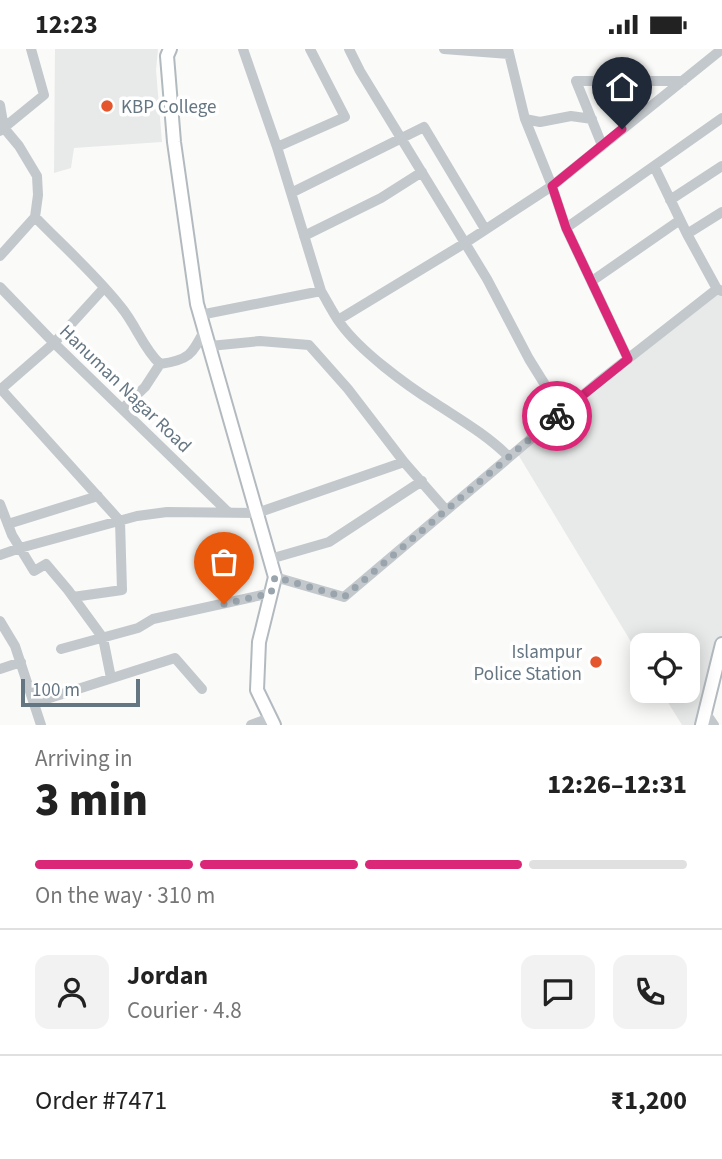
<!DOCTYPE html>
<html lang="en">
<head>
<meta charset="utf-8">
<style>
	:root { --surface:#fff; --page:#f2f2f2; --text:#222; --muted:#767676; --line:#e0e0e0; --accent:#db2777 }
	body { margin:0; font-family:"Source Sans 3",sans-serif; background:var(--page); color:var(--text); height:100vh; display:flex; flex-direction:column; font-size:26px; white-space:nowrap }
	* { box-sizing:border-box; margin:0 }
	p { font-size:23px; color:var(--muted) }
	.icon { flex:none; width:38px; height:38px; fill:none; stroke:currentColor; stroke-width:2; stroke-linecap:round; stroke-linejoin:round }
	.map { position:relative; height:676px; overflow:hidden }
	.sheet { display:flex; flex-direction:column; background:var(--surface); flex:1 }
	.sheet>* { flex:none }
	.controls { position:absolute; left:630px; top:584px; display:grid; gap:14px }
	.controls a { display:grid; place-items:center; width:70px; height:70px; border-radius:14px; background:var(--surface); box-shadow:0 4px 18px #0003; font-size:35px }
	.scale { position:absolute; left:21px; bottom:18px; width:119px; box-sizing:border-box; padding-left:7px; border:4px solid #657683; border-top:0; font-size:19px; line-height:24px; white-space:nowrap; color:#657683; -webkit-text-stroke:5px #fff; paint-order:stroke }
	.pin { position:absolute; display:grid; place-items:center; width:60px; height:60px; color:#fff; margin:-72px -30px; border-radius:50% 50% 50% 0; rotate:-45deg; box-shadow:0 0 7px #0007 }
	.pin .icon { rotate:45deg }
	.courier { position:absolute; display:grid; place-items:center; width:70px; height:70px; margin:-35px; border:5px solid #db2777; border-radius:50%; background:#fff; color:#222; box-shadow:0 2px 9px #0007 }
	.head em { font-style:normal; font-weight:800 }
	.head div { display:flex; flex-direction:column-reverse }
	.head { display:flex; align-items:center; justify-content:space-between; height:119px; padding:0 35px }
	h1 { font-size:46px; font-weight:800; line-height:52px }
	.bar { display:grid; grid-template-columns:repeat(4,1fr); gap:10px 7px; align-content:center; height:84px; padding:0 35px }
	.bar i { height:9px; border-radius:5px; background:var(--line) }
	.bar .on { background:var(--accent) }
	.bar p { grid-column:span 4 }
	.line { display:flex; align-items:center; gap:18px; padding:0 35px; border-top:2px solid var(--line) }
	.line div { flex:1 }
	.round { display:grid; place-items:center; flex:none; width:74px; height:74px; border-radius:14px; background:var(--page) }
	.status { display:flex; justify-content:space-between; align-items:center; height:49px; padding:0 35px; background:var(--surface); direction:ltr }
	.status svg { height:19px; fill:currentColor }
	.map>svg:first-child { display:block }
</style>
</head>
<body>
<div class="status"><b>12:23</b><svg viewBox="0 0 49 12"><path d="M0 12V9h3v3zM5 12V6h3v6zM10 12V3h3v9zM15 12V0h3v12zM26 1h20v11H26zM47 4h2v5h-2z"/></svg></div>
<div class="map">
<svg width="722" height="676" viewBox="0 0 722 676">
	<rect width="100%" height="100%" fill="#fafaf8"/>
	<path fill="#e8e9e9" d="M55,0H158L156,21L162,93L74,99L71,119L54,124Z
		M722,242V588L694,676H682L661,642H688V597H642V611L516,402Z"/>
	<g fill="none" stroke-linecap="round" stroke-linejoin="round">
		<defs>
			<path id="secondary" d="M170,0L167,7L174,93L197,255L275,528L259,593L257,641L274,676
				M702,676L722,595"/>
		</defs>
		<use href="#secondary" stroke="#b3babf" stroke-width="16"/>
		<path stroke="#c3c8cc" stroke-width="10" d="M243,0L277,98L321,242
			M349,0L360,22L487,230L529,310L562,363
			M444,0L509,5
			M508,0L525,70L552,137L566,179L628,310
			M0,56L4,79L19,97L37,127L38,146L35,168L0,207
			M525,70L540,73L571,67L592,70
			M0,82L44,46L31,0
			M602,96L576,32H683
			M277,98L345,68L310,0
			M654,117L687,185L717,240
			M291,144L424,78L485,180
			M670,151L722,117
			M35,168C63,197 96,226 121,258C136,276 143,299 160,315
			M566,179L722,69
			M687,185L722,163
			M304,187L381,149L422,123
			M592,232L680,171
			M0,238L54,294L228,463
			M200,266L321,242C327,252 333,264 340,274C360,302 406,336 435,354C461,371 487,386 509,408
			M338,271L465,194L552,137L722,0
			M210,297L260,292L309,296L348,340L404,413L446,461
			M0,339L120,472L122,541L73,548
			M0,341L54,294L104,239
			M122,360L145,338L160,315C189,311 192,306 205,280
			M0,455L12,486L34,522L46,515L68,541L103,589L111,629
			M8,475L98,447
			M0,506L20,499L137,467L167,463L257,464L404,413
			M270,510L329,493L422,432
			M275,528L344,548L597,334L717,240L722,242
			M0,572L15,597L41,676
			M61,600L138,579L153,570L271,544
			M0,620L21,613
			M34,654L175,609L202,640
			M705,663L714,676
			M251,676L270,669"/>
		<use href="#secondary" stroke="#fff" stroke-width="12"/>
	</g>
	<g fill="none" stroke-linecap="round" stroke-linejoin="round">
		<path stroke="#99a4ac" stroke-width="7" stroke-dasharray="0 12.6" d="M224,555L271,544L275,528L344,548L557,367"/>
		<path stroke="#db2777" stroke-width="9" d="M557,367L628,310L566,179L552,137L622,80"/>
	</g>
	<g fill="#e4572e" stroke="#fff" stroke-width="2.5">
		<circle cx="107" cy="57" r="7"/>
		<circle cx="596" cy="613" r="7"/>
	</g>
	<g text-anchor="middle" stroke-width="7" stroke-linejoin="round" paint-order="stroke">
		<g font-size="19" fill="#657683" stroke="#fff" text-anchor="start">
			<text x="121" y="64">KBP College</text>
			<text x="582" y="609" text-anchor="end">Islampur<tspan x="582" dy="22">Police Station</tspan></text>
		</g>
		<g font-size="19" fill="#657683" stroke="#fff">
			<text transform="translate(126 339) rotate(44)" y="7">Hanuman Nagar Road</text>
		</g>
	</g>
</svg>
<div class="controls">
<a><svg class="icon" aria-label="locate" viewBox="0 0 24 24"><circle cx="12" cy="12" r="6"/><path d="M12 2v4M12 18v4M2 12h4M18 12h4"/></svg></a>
</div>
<div class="scale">100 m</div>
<div class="pin" style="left:224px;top:555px;background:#ea580c"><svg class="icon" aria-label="bag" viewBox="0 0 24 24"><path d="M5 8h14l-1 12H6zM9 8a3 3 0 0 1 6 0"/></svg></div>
<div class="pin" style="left:622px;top:80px;background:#1f2937"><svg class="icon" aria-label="home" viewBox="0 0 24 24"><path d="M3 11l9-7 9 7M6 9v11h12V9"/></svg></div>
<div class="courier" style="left:557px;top:367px"><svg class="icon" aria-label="bike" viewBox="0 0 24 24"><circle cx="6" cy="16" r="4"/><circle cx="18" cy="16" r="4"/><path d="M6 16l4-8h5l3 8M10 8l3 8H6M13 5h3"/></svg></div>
</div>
<section class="sheet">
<div class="head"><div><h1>3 min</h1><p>Arriving in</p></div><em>12:26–12:31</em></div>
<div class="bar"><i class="on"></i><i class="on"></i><i class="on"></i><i></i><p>On the way · 310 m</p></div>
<div class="line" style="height:126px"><a class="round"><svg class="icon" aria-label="person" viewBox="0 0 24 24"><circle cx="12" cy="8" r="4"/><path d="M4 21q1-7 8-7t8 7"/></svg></a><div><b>Jordan</b><p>Courier · 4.8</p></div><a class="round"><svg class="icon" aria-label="chat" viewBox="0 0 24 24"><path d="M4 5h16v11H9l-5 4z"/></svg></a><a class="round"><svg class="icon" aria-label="phone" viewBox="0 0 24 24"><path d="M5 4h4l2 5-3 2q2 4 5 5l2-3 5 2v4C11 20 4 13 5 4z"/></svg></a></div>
<div class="line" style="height:91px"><div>Order #7471</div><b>₹1,200</b></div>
</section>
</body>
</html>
